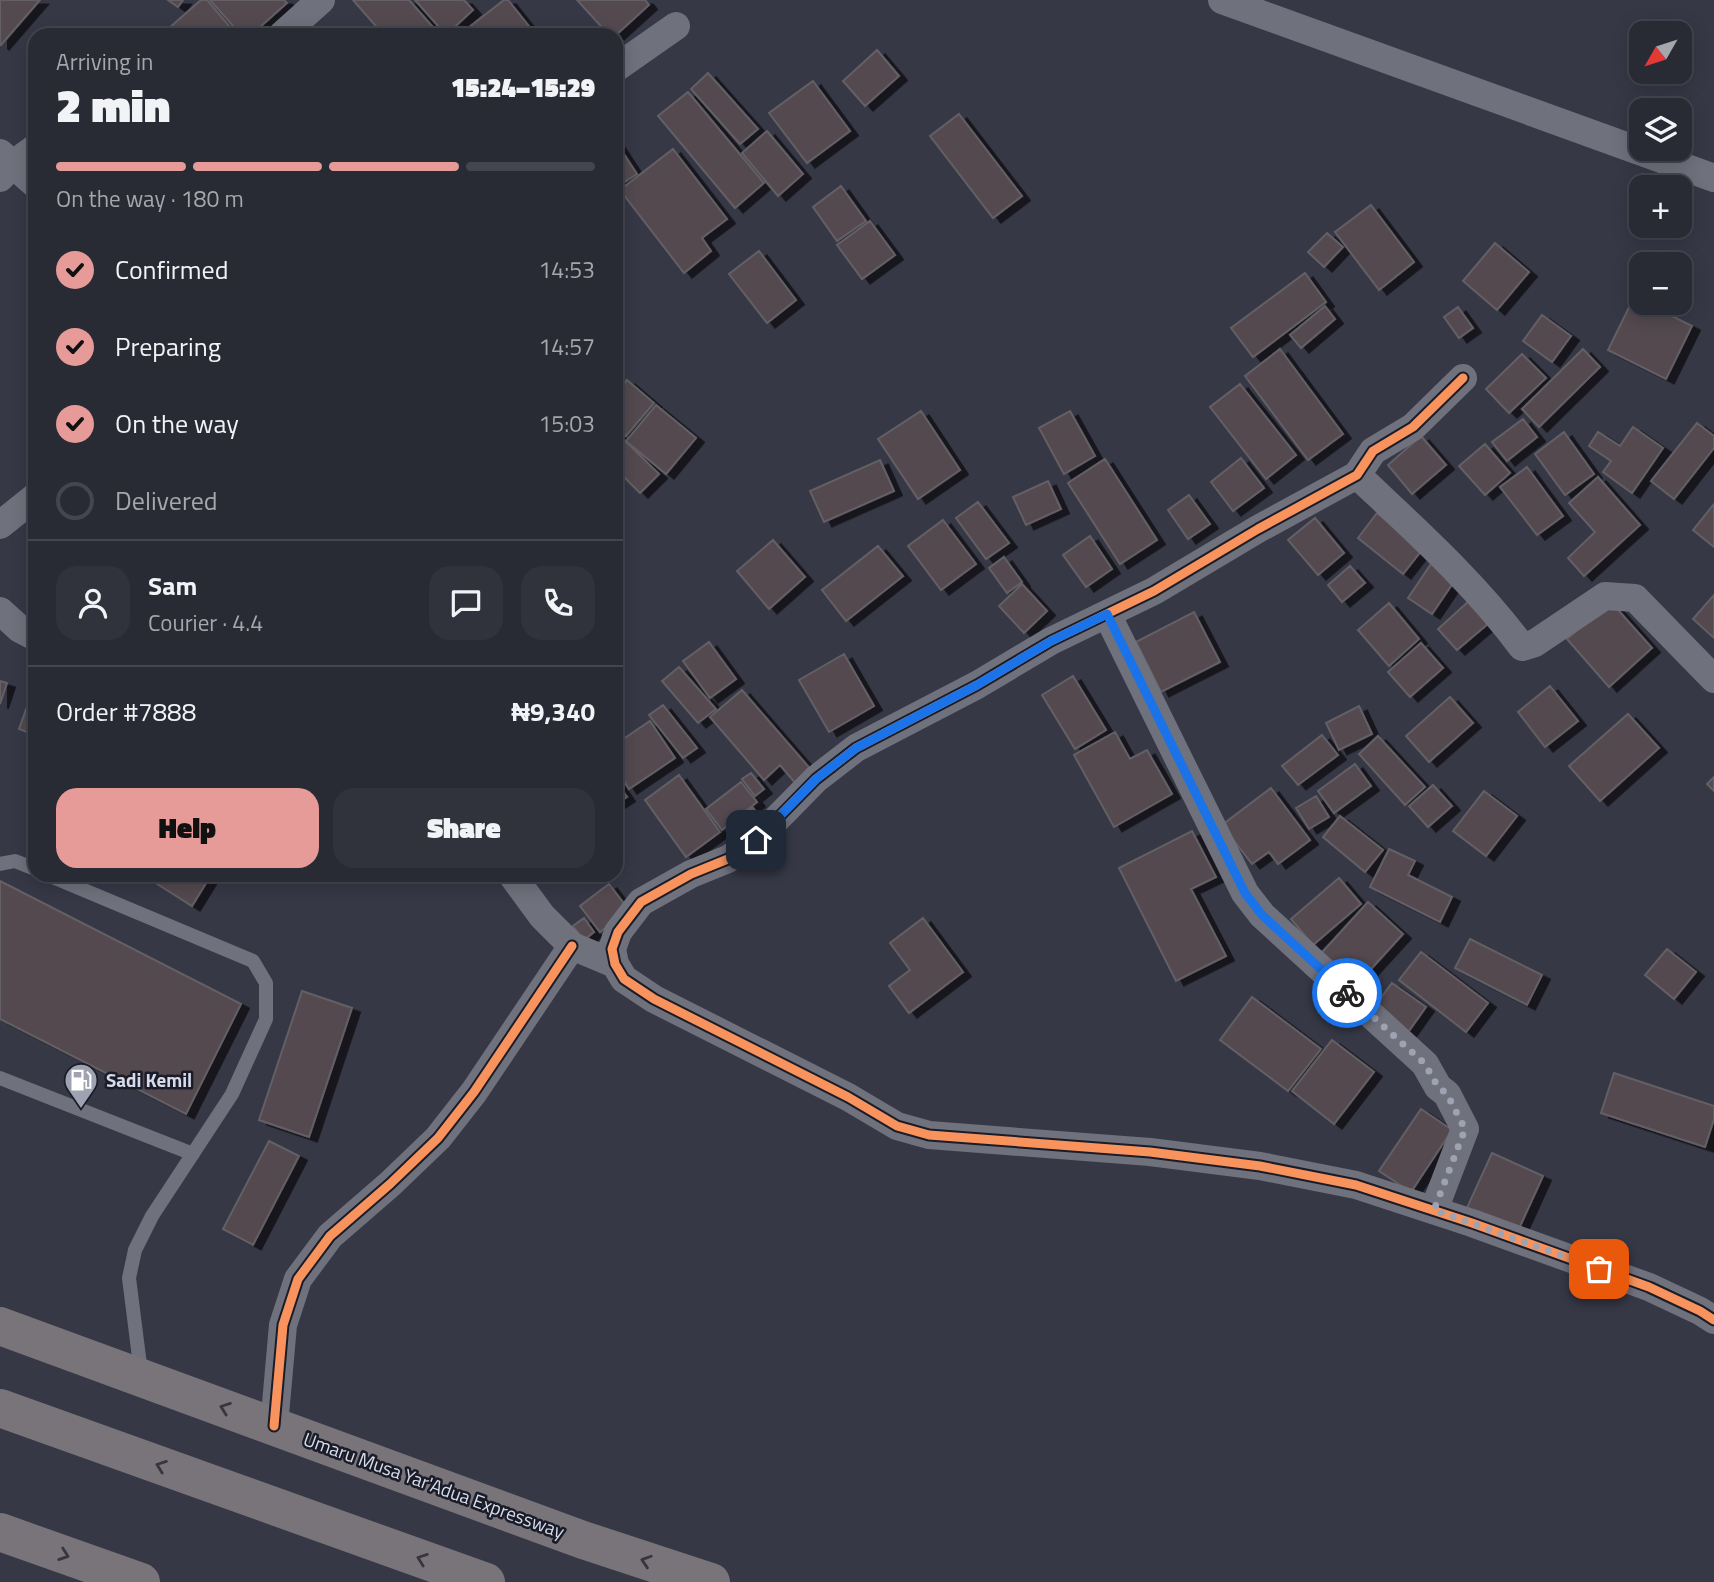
<!DOCTYPE html>
<html lang="en">
<head>
<meta charset="utf-8">
<style>
	:root { --surface:#282a34; --page:#30323c; --text:#f1f3f6; --muted:#a5a7ac; --line:#44464f; --accent:#e69b98 }
	body { margin:0; font-family:"Titillium Web",sans-serif; background:var(--page); color:var(--text); height:100vh; display:flex; flex-direction:column; font-size:26px; white-space:nowrap }
	* { box-sizing:border-box; margin:0 }
	p { font-size:23px; color:var(--muted) }
	.icon { flex:none; width:38px; height:38px; fill:none; stroke:currentColor; stroke-width:2; stroke-linecap:round; stroke-linejoin:round }
	.map { position:relative; flex:1; overflow:hidden }
	.panel { position:absolute; left:28px; top:28px; width:595px; height:854px; display:flex; flex-direction:column; background:var(--surface); border-radius:21px; box-shadow:0 4px 18px #0003,0 0 0 2px var(--line) }
	.panel>* { flex:none }
	.needle { width:46px; rotate:231deg }
	.fabs { position:absolute; left:1629px; top:21px; display:grid; gap:14px }
	.fabs a { display:grid; place-items:center; width:63px; height:63px; border-radius:14px; background:var(--surface); box-shadow:0 4px 18px #0003,0 0 0 2px var(--line); font-size:35px }
	.pin { position:absolute; display:grid; place-items:center; width:60px; height:60px; color:#fff; margin:-30px; border-radius:14px; box-shadow:0 4px 10px #0006 }
	.courier { position:absolute; display:grid; place-items:center; width:70px; height:70px; margin:-35px; border:5px solid #1a73e8; border-radius:50%; background:#fff; color:#222; box-shadow:0 2px 9px #0007 }
	.overview em { font-style:normal; font-weight:800 }
	.overview div { display:flex; flex-direction:column-reverse }
	.overview { display:flex; align-items:center; justify-content:space-between; height:119px; padding:0 28px }
	h1 { font-size:46px; font-weight:800; line-height:52px }
	.bar { display:grid; grid-template-columns:repeat(4,1fr); gap:10px 7px; align-content:center; height:84px; padding:0 28px }
	.bar i { height:9px; border-radius:5px; background:var(--line) }
	.bar .selected { background:var(--accent) }
	.bar p { grid-column:span 4 }
	.line { display:flex; align-items:center; gap:18px; padding:0 28px; border-top:2px solid var(--line) }
	.line div { flex:1 }
	.round { display:grid; place-items:center; flex:none; width:74px; height:74px; border-radius:21px; background:var(--page) }
	ol { padding:0 28px; list-style:none }
	li { display:flex; align-items:center; gap:21px; height:77px }
	li p { margin-inline-start:auto }
	li .icon { padding:7px; border-radius:50%; background:var(--accent); color:#111; stroke-width:4 }
	li:last-child { color:var(--muted) }
	li i { width:38px; height:38px; border:4px solid var(--line); border-radius:50% }
	.button { display:flex; gap:14px; margin-top:auto; padding:14px 28px }
	.button a { flex:1; height:80px; border-radius:21px; background:var(--accent); color:#111; font-size:28px; font-weight:800; line-height:80px; text-align:center }
	.button a+a { background:var(--page); color:var(--text) }
	.map>svg:first-child { display:block }
</style>
</head>
<body>
<div class="map">
<svg width="1714" height="1582" viewBox="0 0 1714 1582">
	<defs>
		<filter id="shadow"><feDropShadow dx="8" dy="4.5" stdDeviation="0" flood-color="#0009"/></filter>
	</defs>
	<rect width="100%" height="100%" fill="#363846"/>
	<path fill="#524a4f" stroke="#635f65" stroke-width="2" filter="url(#shadow)" d="M0,0H40L1,45L0,44Z
		M168,0H183L178,7Z
		M201,0H207L237,35H161Z
		M210,0H284L287,3L251,35H241Z
		M353,0H409L440,35H380L382,33Z
		M415,0H464L473,10L446,35Z
		M504,0H508L536,35H459Z
		M577,0H645L649,5L616,35H609Z
		M877,50L899,76L865,106L843,81Z
		M708,73L758,129L740,144L691,89Z
		M813,81L850,131L807,163L769,113Z
		M688,92L764,183L735,208L658,116Z
		M959,114L1022,196L993,218L930,136Z
		M767,131L803,174L778,196L742,153Z
		M616,142L637,174L617,187L616,184Z
		M673,149L727,219L702,238L711,251L684,273L620,190Z
		M841,186L866,221L837,241L813,207Z
		M1371,205L1414,262L1379,290L1335,232Z
		M870,221L895,255L862,279L837,245Z
		M1327,233L1343,247L1324,267L1308,252Z
		M1495,243L1529,272L1497,310L1463,281Z
		M759,251L796,300L767,323L729,274Z
		M1305,273L1326,302L1253,357L1231,328Z
		M1636,293L1642,296V303H1654L1666,309L1664,312L1692,326L1666,379L1608,350Z
		M1325,306L1335,319L1301,348L1290,335Z
		M1458,307L1473,328L1459,338L1444,317Z
		M1542,315L1571,336L1552,362L1523,341Z
		M1280,349L1343,434L1308,460L1245,376Z
		M1583,349L1600,367L1539,427L1522,409Z
		M1522,354L1546,378L1509,413L1486,389Z
		M627,380L654,403L626,436L616,428V393Z
		M1240,384L1296,455L1266,479L1210,407Z
		M656,405L696,438L666,474L626,441Z
		M921,411L960,470L918,499L878,439Z
		M1070,411L1095,456L1064,474L1039,428Z
		M1523,419L1537,437L1507,461L1492,442Z
		M1697,423L1714,436V448L1674,499L1651,481Z
		M1633,427L1663,448L1632,493L1603,472L1611,461L1589,446L1598,432L1620,446Z
		M616,432L659,474L640,493L616,469Z
		M1564,432L1594,474L1565,495L1535,454Z
		M1421,436L1446,465L1412,494L1388,465Z
		M1485,444L1510,473L1485,495L1459,466Z
		M1241,458L1264,488L1233,511L1211,482Z
		M1105,459L1157,540L1120,564L1068,483Z
		M880,460L894,491L824,522L810,491Z
		M1527,467L1563,516L1537,535L1500,487Z
		M1598,477L1640,525L1584,576L1568,558L1595,532L1569,503Z
		M1048,481L1061,509L1026,525L1013,497Z
		M1189,495L1210,524L1188,539L1168,510Z
		M978,502L1009,543L986,559L956,518Z
		M1714,504V547L1693,530Z
		M1377,513L1422,550L1403,574L1358,538Z
		M1315,518L1344,553L1318,575L1288,540Z
		M943,520L976,564L941,590L908,546Z
		M1090,536L1112,569L1086,587L1063,555Z
		M773,540L805,577L769,609L737,571Z
		M878,546L903,576L846,621L822,590Z
		M1004,557L1022,582L1007,593L989,568Z
		M1431,564L1455,580L1432,614L1408,598Z
		M1350,566L1365,583L1342,602L1328,585Z
		M1022,584L1047,611L1024,633L999,606Z
		M1714,595V638L1693,619Z
		M1469,601L1489,623L1457,650L1438,629Z
		M1610,601L1652,648L1609,687L1567,639Z
		M1389,603L1419,639L1389,666L1358,630Z
		M1194,612L1220,662L1161,692L1136,642Z
		M709,642L736,679L710,698L683,661Z
		M1421,643L1443,668L1410,697L1388,672Z
		M844,654L874,706L829,732L799,680Z
		M679,667L716,709L698,723L662,681Z
		M1073,676L1106,730L1075,749L1042,695Z
		M0,681L7,683L0,704Z
		M1550,686L1578,721L1545,747L1518,712Z
		M742,690L813,772L797,785L780,765L764,780L710,717Z
		M1450,697L1473,723L1429,762L1406,736Z
		M28,704L35,706V735L19,729Z
		M663,705L697,748L683,758L649,715Z
		M1359,706L1372,734L1339,750L1326,723Z
		M1628,714L1659,748L1600,801L1569,766Z
		M650,721L675,758L629,789L616,769V744Z
		M1115,732L1130,759L1147,750L1172,794L1114,827L1074,755Z
		M1322,735L1338,755L1298,785L1282,766Z
		M1378,736L1425,787L1405,805L1359,754Z
		M1355,764L1371,786L1334,813L1318,791Z
		M751,773L764,789L755,796L742,779Z
		M679,775L720,832L686,857L645,800Z
		M1714,777V791L1707,784Z
		M616,781L627,797L616,804Z
		M741,782L757,802L722,830L706,809Z
		M1433,785L1452,806L1428,827L1409,806Z
		M1271,788L1310,840L1278,864L1269,852L1252,864L1222,825Z
		M1484,791L1517,816L1486,856L1453,831Z
		M1316,796L1329,817L1309,829L1296,808Z
		M753,808L763,820L741,837L732,824Z
		M1340,816L1383,850L1365,872L1323,837Z
		M1192,831L1216,877L1191,889L1226,956L1176,981L1119,868Z
		M1389,849L1415,861L1408,875L1452,897L1440,922L1370,887Z
		M143,875H211L192,906Z
		M1339,878L1361,904L1313,945L1291,919Z
		M0,881L241,1004L186,1114L0,1019Z
		M609,884L629,910L600,932L580,906Z
		M1368,902L1403,934L1351,991L1316,959Z
		M584,918L594,932L584,940L573,926Z
		M923,918L963,972L909,1013L889,986L910,970L890,943Z
		M1470,939L1542,975L1527,1005L1455,968Z
		M1667,949L1696,972L1674,999L1645,975Z
		M1421,952L1488,1003L1466,1032L1399,980Z
		M1392,983L1426,1007L1406,1035L1372,1010Z
		M302,991L352,1008L309,1137L259,1120Z
		M1252,997L1321,1049L1288,1091L1220,1040Z
		M1332,1040L1374,1072L1334,1124L1292,1091Z
		M1614,1073L1714,1106V1119L1705,1147L1601,1113Z
		M1421,1109L1452,1130L1411,1192L1379,1171Z
		M269,1141L299,1156L253,1245L223,1229Z
		M1492,1153L1543,1176L1517,1233L1466,1210Z"/>
	<g fill="none" stroke-linecap="round" stroke-linejoin="round">
		<path stroke="#6f717d" stroke-width="14" d="M0,864L15,861L35,869
			M48,875L253,961L266,983V1019L232,1094L152,1216L135,1250L129,1278L141,1373
			M0,1078L193,1154"/>
		<path stroke="#6f717d" stroke-width="28" d="M1222,0L1714,178
			M282,35L321,0
			M616,68L676,26
			M0,153L35,184
			M0,178L13,164L35,148
			M1463,378L1413,427L1373,451L1357,475L1258,529L1154,591L1051,641L977,685L856,748L816,779L756,840L728,859L691,874L641,902L618,932L612,949L615,964L624,979L654,999L848,1097L897,1126L929,1135L1150,1152L1260,1166L1356,1185L1472,1223L1649,1287L1700,1311L1714,1320
			M1357,475C1414,529 1475,583 1522,647L1535,643L1605,596L1635,598L1714,679
			M0,525L35,497
			M0,611L20,629L35,637
			M1107,614L1245,893L1262,915L1425,1064L1438,1087L1447,1094L1465,1129L1434,1210
			M512,875L542,916L572,946L615,964
			M274,1426L283,1325L298,1279L330,1236L390,1184L438,1138L474,1092L572,946"/>
		<path stroke="#797479" stroke-width="38" d="M0,1326L583,1540L711,1582
			M0,1408L486,1582
			M0,1532L141,1582"/>
		<defs>
			<path id="cycleway" d="M1463,378L1413,427L1373,451L1357,475L1258,529L1154,591L1051,641L977,685L856,748L816,779L756,840L728,859L691,874L641,902L618,932L612,949L615,964L624,979L654,999L848,1097L897,1126L929,1135L1150,1152L1260,1166L1356,1185L1472,1223L1649,1287L1700,1311L1714,1320
				M274,1426L283,1325L298,1279L330,1236L390,1184L438,1138L474,1092L572,946"/>
		</defs>
		<use href="#cycleway" stroke="#1a1c28" stroke-width="13"/>
		<use href="#cycleway" stroke="#f8935d" stroke-width="9"/>
	</g>
	<defs><path id="oneway-chevron" d="M-2-3.5L2.5 0L-2 3.5" fill="none" stroke-width="1.6" stroke-linecap="round" stroke-linejoin="round" transform="scale(1.75)"/></defs>
	<g stroke="#363640">
		<use href="#oneway-chevron" transform="translate(225 1408) rotate(-160)"/>
		<use href="#oneway-chevron" transform="translate(161 1466) rotate(-160)"/>
		<use href="#oneway-chevron" transform="translate(64 1555) rotate(19)"/>
		<use href="#oneway-chevron" transform="translate(422 1559) rotate(-160)"/>
		<use href="#oneway-chevron" transform="translate(646 1561) rotate(-162)"/>
	</g>
	<g fill="none" stroke-linecap="round" stroke-linejoin="round">
		<path stroke="#9fa2b1" stroke-width="7" stroke-dasharray="0 12.6" d="M1347,993L1425,1064L1438,1087L1447,1094L1465,1129L1434,1210L1599,1269"/>
		<path stroke="#1a73e8" stroke-width="9" d="M756,840L816,779L856,748L977,685L1051,641L1107,614L1245,893L1262,915L1347,993"/>
	</g>
	<defs>
		<symbol id="fuel-pin" viewBox="-11 -11 22 30"><path d="M0 17L-7.5 6A9.5 9.5 0 1 1 7.5 6Z" fill="#9fa2b1" stroke="#1a1c28"/><path d="M-5.5-6h7V0h2V4h1.3V-2.5L3-4.5l.8-.8L6-3V5H2.5V1h-1V6h-7ZM-4.2-4.7v3.2H.2V-4.7Z" fill="#fff"/></symbol>
	</defs>
	<g fill-rule="evenodd">
		<use href="#fuel-pin" x="62" y="1061" width="38" height="52"/>
	</g>
	<g text-anchor="middle" stroke-width="5" stroke-linejoin="round" paint-order="stroke">
		<g font-size="19" font-weight="bold" fill="#d7dbeb" stroke="#1a1c28" text-anchor="start">
			<text x="106" y="1087">Sadi Kemil</text>
		</g>
		<g font-size="19" fill="#d7dbeb" stroke="#1a1c28">
			<text transform="translate(434 1485) rotate(20)" y="7">Umaru Musa Yar'Adua Expressway</text>
		</g>
	</g>
</svg>
<div class="fabs">
<a><svg class="needle" viewBox="-14 -14 28 28"><path d="M0-13l5 13h-10z" fill="#e53935"/><path d="M0 13l5-13h-10z" fill="#a5a7ac"/></svg></a>
<a><svg class="icon" aria-label="layers" viewBox="0 0 24 24"><path d="M12 4l9 5-9 5-9-5zM3 14l9 5 9-5"/></svg></a>
<a>+</a>
<a>−</a>
</div>
<div class="pin" style="left:1599px;top:1269px;background:#ea580c"><svg class="icon" aria-label="bag" viewBox="0 0 24 24"><path d="M5 8h14l-1 12H6zM9 8a3 3 0 0 1 6 0"/></svg></div>
<div class="pin" style="left:756px;top:840px;background:#1f2937"><svg class="icon" aria-label="home" viewBox="0 0 24 24"><path d="M3 11l9-7 9 7M6 9v11h12V9"/></svg></div>
<div class="courier" style="left:1347px;top:993px"><svg class="icon" aria-label="bike" viewBox="0 0 24 24"><circle cx="6" cy="16" r="4"/><circle cx="18" cy="16" r="4"/><path d="M6 16l4-8h5l3 8M10 8l3 8H6M13 5h3"/></svg></div>
<section class="panel">
<div class="overview"><div><h1>2 min</h1><p>Arriving in</p></div><em>15:24–15:29</em></div>
<div class="bar"><i class="selected"></i><i class="selected"></i><i class="selected"></i><i></i><p>On the way · 180 m</p></div>
<ol>
<li><svg class="icon" aria-label="check" viewBox="0 0 24 24"><path d="M5 12l5 5 9-10"/></svg>Confirmed<p>14:53</p></li>
<li><svg class="icon" aria-label="check" viewBox="0 0 24 24"><path d="M5 12l5 5 9-10"/></svg>Preparing<p>14:57</p></li>
<li><svg class="icon" aria-label="check" viewBox="0 0 24 24"><path d="M5 12l5 5 9-10"/></svg>On the way<p>15:03</p></li>
<li><i></i>Delivered</li>
</ol>
<div class="line" style="height:126px"><a class="round"><svg class="icon" aria-label="person" viewBox="0 0 24 24"><circle cx="12" cy="8" r="4"/><path d="M4 21q1-7 8-7t8 7"/></svg></a><div><b>Sam</b><p>Courier · 4.4</p></div><a class="round"><svg class="icon" aria-label="chat" viewBox="0 0 24 24"><path d="M4 5h16v11H9l-5 4z"/></svg></a><a class="round"><svg class="icon" aria-label="phone" viewBox="0 0 24 24"><path d="M5 4h4l2 5-3 2q2 4 5 5l2-3 5 2v4C11 20 4 13 5 4z"/></svg></a></div>
<div class="line" style="height:91px"><div>Order #7888</div><b>₦9,340</b></div>
<div class="button"><a>Help</a><a>Share</a></div>
</section>
</div>
</body>
</html>
